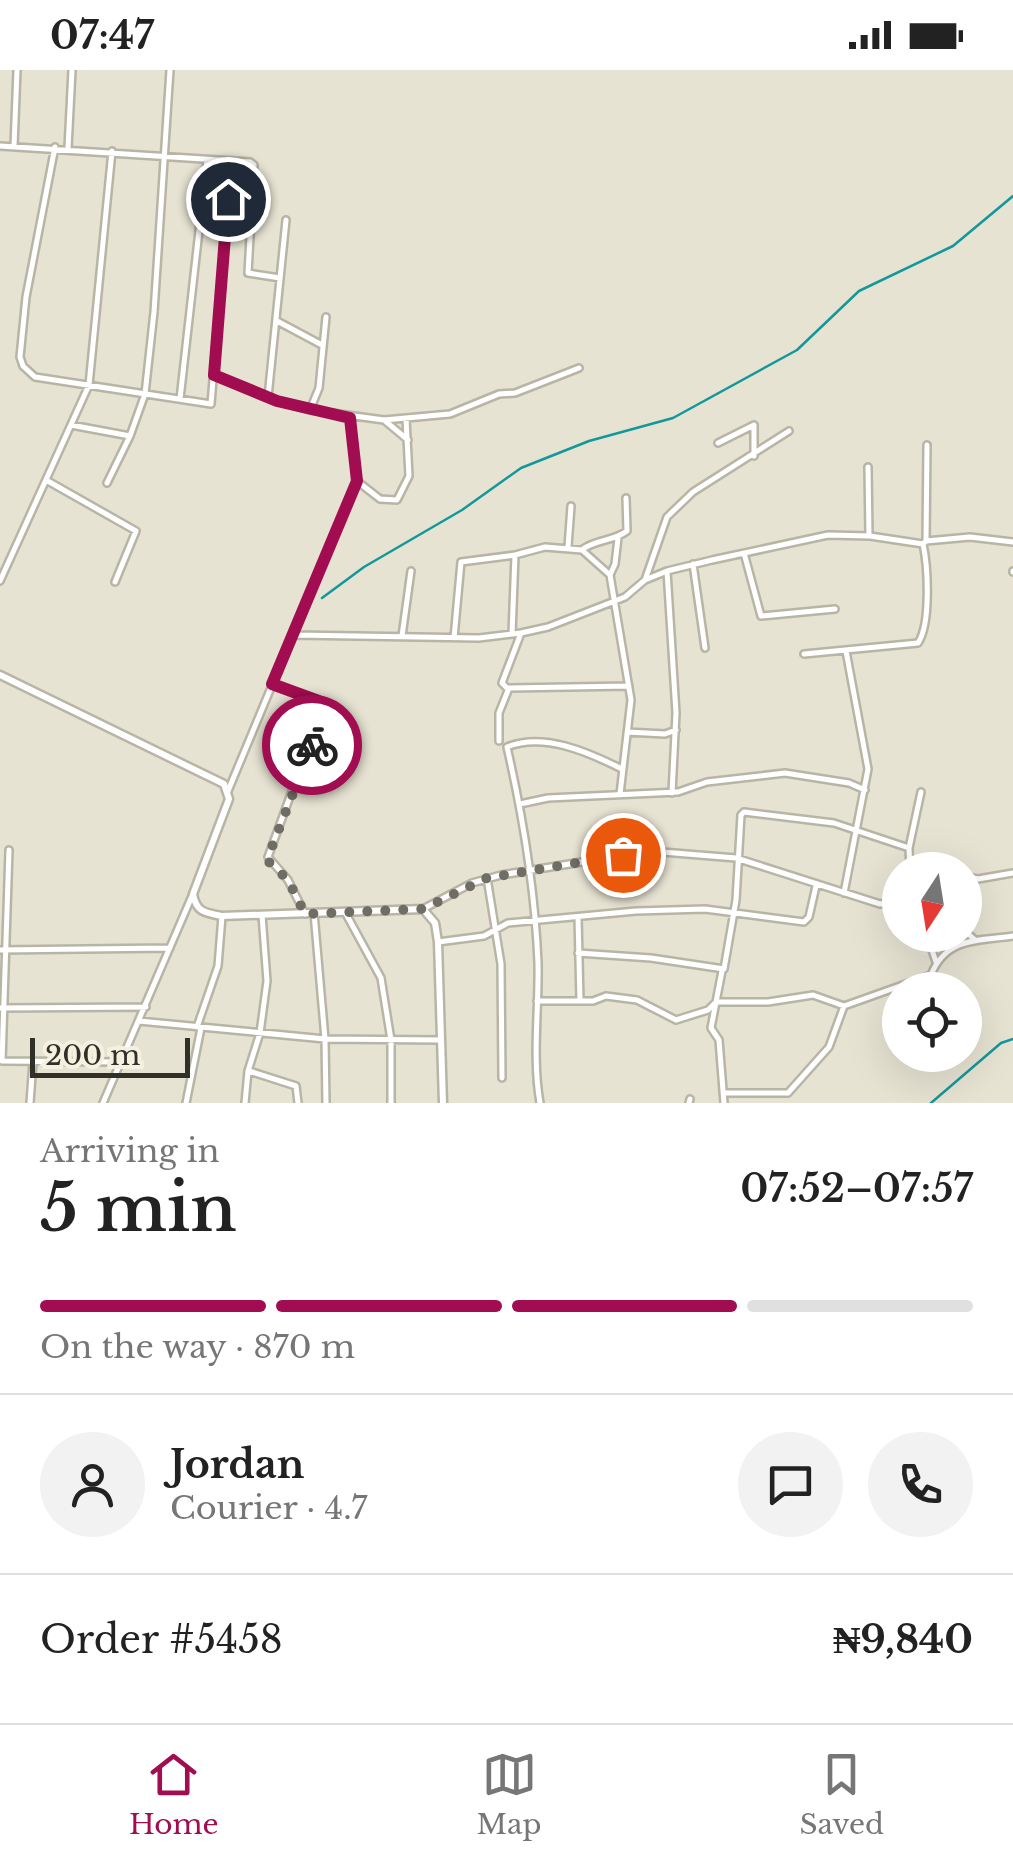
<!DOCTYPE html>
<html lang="en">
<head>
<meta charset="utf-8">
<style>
	:root { --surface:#fff; --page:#f2f2f2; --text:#222; --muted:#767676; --line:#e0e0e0; --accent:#a10d50 }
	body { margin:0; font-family:"Libre Baskerville",serif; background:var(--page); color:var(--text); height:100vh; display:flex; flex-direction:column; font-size:38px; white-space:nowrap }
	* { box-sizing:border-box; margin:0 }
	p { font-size:32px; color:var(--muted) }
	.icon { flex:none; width:55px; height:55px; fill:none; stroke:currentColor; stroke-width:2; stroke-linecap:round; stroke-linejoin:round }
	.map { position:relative; height:1033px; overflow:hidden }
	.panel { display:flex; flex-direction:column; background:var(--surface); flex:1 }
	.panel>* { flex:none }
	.needle { width:65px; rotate:192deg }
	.tools { position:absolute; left:882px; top:782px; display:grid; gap:20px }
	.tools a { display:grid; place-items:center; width:100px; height:100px; border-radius:50%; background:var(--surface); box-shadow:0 10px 40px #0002; font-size:50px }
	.scale { position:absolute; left:30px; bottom:25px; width:160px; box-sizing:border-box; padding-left:10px; border:5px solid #302f28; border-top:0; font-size:28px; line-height:35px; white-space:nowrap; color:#302f28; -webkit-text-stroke:8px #f5f1e0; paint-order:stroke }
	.pin { position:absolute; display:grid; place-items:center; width:85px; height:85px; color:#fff; margin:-42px; border:5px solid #fff; border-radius:50%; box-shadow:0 2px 10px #0007 }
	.courier { position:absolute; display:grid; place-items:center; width:100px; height:100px; margin:-50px; border:8px solid #a10d50; border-radius:50%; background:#fff; color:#222; box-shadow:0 2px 12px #0007 }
	.overview em { font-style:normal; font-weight:600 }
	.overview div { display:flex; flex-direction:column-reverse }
	.overview { display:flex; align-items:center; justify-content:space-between; height:170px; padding:0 40px }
	h1 { font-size:65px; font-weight:600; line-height:75px }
	.bar { display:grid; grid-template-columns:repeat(4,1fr); gap:15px 10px; align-content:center; height:120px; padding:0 40px }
	.bar i { height:12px; border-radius:8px; background:var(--line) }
	.bar .on { background:var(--accent) }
	.bar p { grid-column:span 4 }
	.line { display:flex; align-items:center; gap:25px; padding:0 40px; border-top:2px solid var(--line) }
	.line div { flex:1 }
	.round { display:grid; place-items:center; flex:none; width:105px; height:105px; border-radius:52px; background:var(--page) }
	.status { display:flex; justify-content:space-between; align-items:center; height:70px; padding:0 50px; background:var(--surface); direction:ltr }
	.status svg { height:28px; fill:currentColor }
	.menu { display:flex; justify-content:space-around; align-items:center; height:140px; border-top:2px solid var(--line); background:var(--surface); font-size:28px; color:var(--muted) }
	.menu a { display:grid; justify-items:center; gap:5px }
	.menu .on { color:var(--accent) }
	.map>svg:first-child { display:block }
</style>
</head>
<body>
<div class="status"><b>07:47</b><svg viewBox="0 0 49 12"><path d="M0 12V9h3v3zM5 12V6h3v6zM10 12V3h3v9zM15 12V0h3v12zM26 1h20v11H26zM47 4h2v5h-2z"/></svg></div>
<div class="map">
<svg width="1013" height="1033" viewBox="0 0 1013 1033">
	<rect width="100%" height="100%" fill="#e7e3d3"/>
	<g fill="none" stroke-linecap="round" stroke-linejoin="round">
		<path stroke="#12989b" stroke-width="2.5" d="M322,528L364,497L462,440L521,398L589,371L673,348L797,280L859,221L953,176L1013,126
			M931,1033L1001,973L1013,969"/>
		<defs>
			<path id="minor" d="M0,76L250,92L254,95L248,203L280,208
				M14,76L17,0
				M55,77L26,227L20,287L23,296L35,307L211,334L231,91
				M68,78L72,0
				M277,251L322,275
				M215,305L277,331L310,340L319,318L326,247
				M268,327L286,150
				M180,329L207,90
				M310,340L384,350L450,344L499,324L515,323L579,298
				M384,350L408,370
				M71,355L130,366
				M718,373L754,355V386
				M868,397L869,466
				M46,410L136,461L115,512
				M357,411L380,429L397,430L409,406L406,349
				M107,413L130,366L145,324L154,242L170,0
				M926,471L970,467L1013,472
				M923,474L926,471L927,375
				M568,477L571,436
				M583,479C597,469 614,471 627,461L626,428
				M744,483L761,546L835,539
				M693,494L705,578
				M667,501L676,643L672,723
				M1013,501V502
				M610,505L615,494L618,468
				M645,510L667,447L693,422L789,361
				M0,511L89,315L112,81
				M512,564L515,485L545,477L582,480L610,505L631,630L620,724
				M294,565L479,568L521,563L548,557L625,527L645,510L667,501L712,490L828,465L870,466L923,474C928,497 931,554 918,573L804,584
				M402,566L411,501
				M454,568L461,492L515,485
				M272,613L324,633L268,787L288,810L305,844
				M508,619L502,613L521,563
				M627,662L665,664L676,660
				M499,671V643L509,618L629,616
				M228,721L357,411L350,348
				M520,734L548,728L678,722L707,712L785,703L849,713L865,720
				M910,800L909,778L921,722
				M913,800L923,794L944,800
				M965,806L978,809L1013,803
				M487,808L501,894L502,1008
				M844,823L868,699L846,581
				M423,839L472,813L501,805L650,781L736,788L880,834L892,832L900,815
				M345,842L381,908L391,970V1033
				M314,843L325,969L326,1033
				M578,847L580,931
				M965,861L975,870
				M927,865L936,892
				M438,872L484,866L508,853L636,841L705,839L804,852L809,847L816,816
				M0,880L170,878
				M578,883L651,888L724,899L736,830L741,745L744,742L834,753L909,778
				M722,901L711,958L719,970L724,1033
				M537,931H593L606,926L637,930L676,950L708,940L716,932H768L813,925L844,936
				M0,938L146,937
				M139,951L325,969L441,970
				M197,957L218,896L222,846
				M2,991L9,780
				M3,991L121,992
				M249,1001L296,1016L298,1033
				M723,1023H788L829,977L844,936L931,905C946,867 978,871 1013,866
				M30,1033L33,992
				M103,1033L192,826
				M186,1033L201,958
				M245,1033L248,1001L260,963L267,911L262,845
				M540,1033C532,987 539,940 538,893C535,821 523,747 507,677C543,662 588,682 622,699
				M689,1033L690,1029"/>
			<path id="tertiary" d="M0,605L224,714L229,729L193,824C196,842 205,843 222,846L423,839L435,853L438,872L443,1033"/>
		</defs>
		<use href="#minor" stroke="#b9b5a6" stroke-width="10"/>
		<use href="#tertiary" stroke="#b9b5a6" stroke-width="11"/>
		<use href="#minor" stroke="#fff" stroke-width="5"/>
		<use href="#tertiary" stroke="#fff" stroke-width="6"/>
	</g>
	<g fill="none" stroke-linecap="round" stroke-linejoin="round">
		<path stroke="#706e64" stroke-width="10" stroke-dasharray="0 18" d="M312,675L268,787L269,792L288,810L305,844L423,839L487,808L623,785"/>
		<path stroke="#a10d50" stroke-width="12" d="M228,129L214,305L277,331L350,348L357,411L272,614L324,633L312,675"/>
	</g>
</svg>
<div class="tools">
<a><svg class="needle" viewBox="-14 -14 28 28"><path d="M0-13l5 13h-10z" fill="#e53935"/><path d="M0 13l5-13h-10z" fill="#767676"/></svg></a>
<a><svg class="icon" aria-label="locate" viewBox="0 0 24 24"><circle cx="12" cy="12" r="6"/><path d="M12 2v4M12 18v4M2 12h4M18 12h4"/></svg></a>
</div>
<div class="scale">200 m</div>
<div class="pin" style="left:623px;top:785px;background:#ea580c"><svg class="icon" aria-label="bag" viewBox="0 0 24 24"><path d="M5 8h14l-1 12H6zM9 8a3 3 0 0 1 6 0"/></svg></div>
<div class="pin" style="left:228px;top:129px;background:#1f2937"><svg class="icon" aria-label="home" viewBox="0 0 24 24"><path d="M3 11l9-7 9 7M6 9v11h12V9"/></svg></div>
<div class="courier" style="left:312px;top:675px"><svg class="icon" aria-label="bike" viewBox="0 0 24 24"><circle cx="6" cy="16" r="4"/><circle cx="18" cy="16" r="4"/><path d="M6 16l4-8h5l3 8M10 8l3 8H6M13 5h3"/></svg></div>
</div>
<section class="panel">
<div class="overview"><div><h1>5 min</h1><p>Arriving in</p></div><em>07:52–07:57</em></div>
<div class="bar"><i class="on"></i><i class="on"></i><i class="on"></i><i></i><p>On the way · 870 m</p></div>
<div class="line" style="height:180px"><a class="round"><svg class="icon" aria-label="person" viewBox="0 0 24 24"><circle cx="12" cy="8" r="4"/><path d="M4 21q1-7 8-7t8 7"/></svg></a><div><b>Jordan</b><p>Courier · 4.7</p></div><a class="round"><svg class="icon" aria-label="chat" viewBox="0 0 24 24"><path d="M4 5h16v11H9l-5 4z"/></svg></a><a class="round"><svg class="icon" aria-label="phone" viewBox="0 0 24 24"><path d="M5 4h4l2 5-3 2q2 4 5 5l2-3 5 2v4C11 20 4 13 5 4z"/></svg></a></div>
<div class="line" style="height:130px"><div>Order #5458</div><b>₦9,840</b></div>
</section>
<nav class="menu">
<a class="on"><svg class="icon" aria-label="home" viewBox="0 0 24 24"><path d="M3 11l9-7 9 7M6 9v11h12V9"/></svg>Home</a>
<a><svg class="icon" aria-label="map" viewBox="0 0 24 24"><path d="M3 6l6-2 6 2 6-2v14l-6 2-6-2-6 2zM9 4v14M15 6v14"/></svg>Map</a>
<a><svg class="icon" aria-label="saved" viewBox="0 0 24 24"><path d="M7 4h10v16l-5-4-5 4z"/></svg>Saved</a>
</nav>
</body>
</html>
